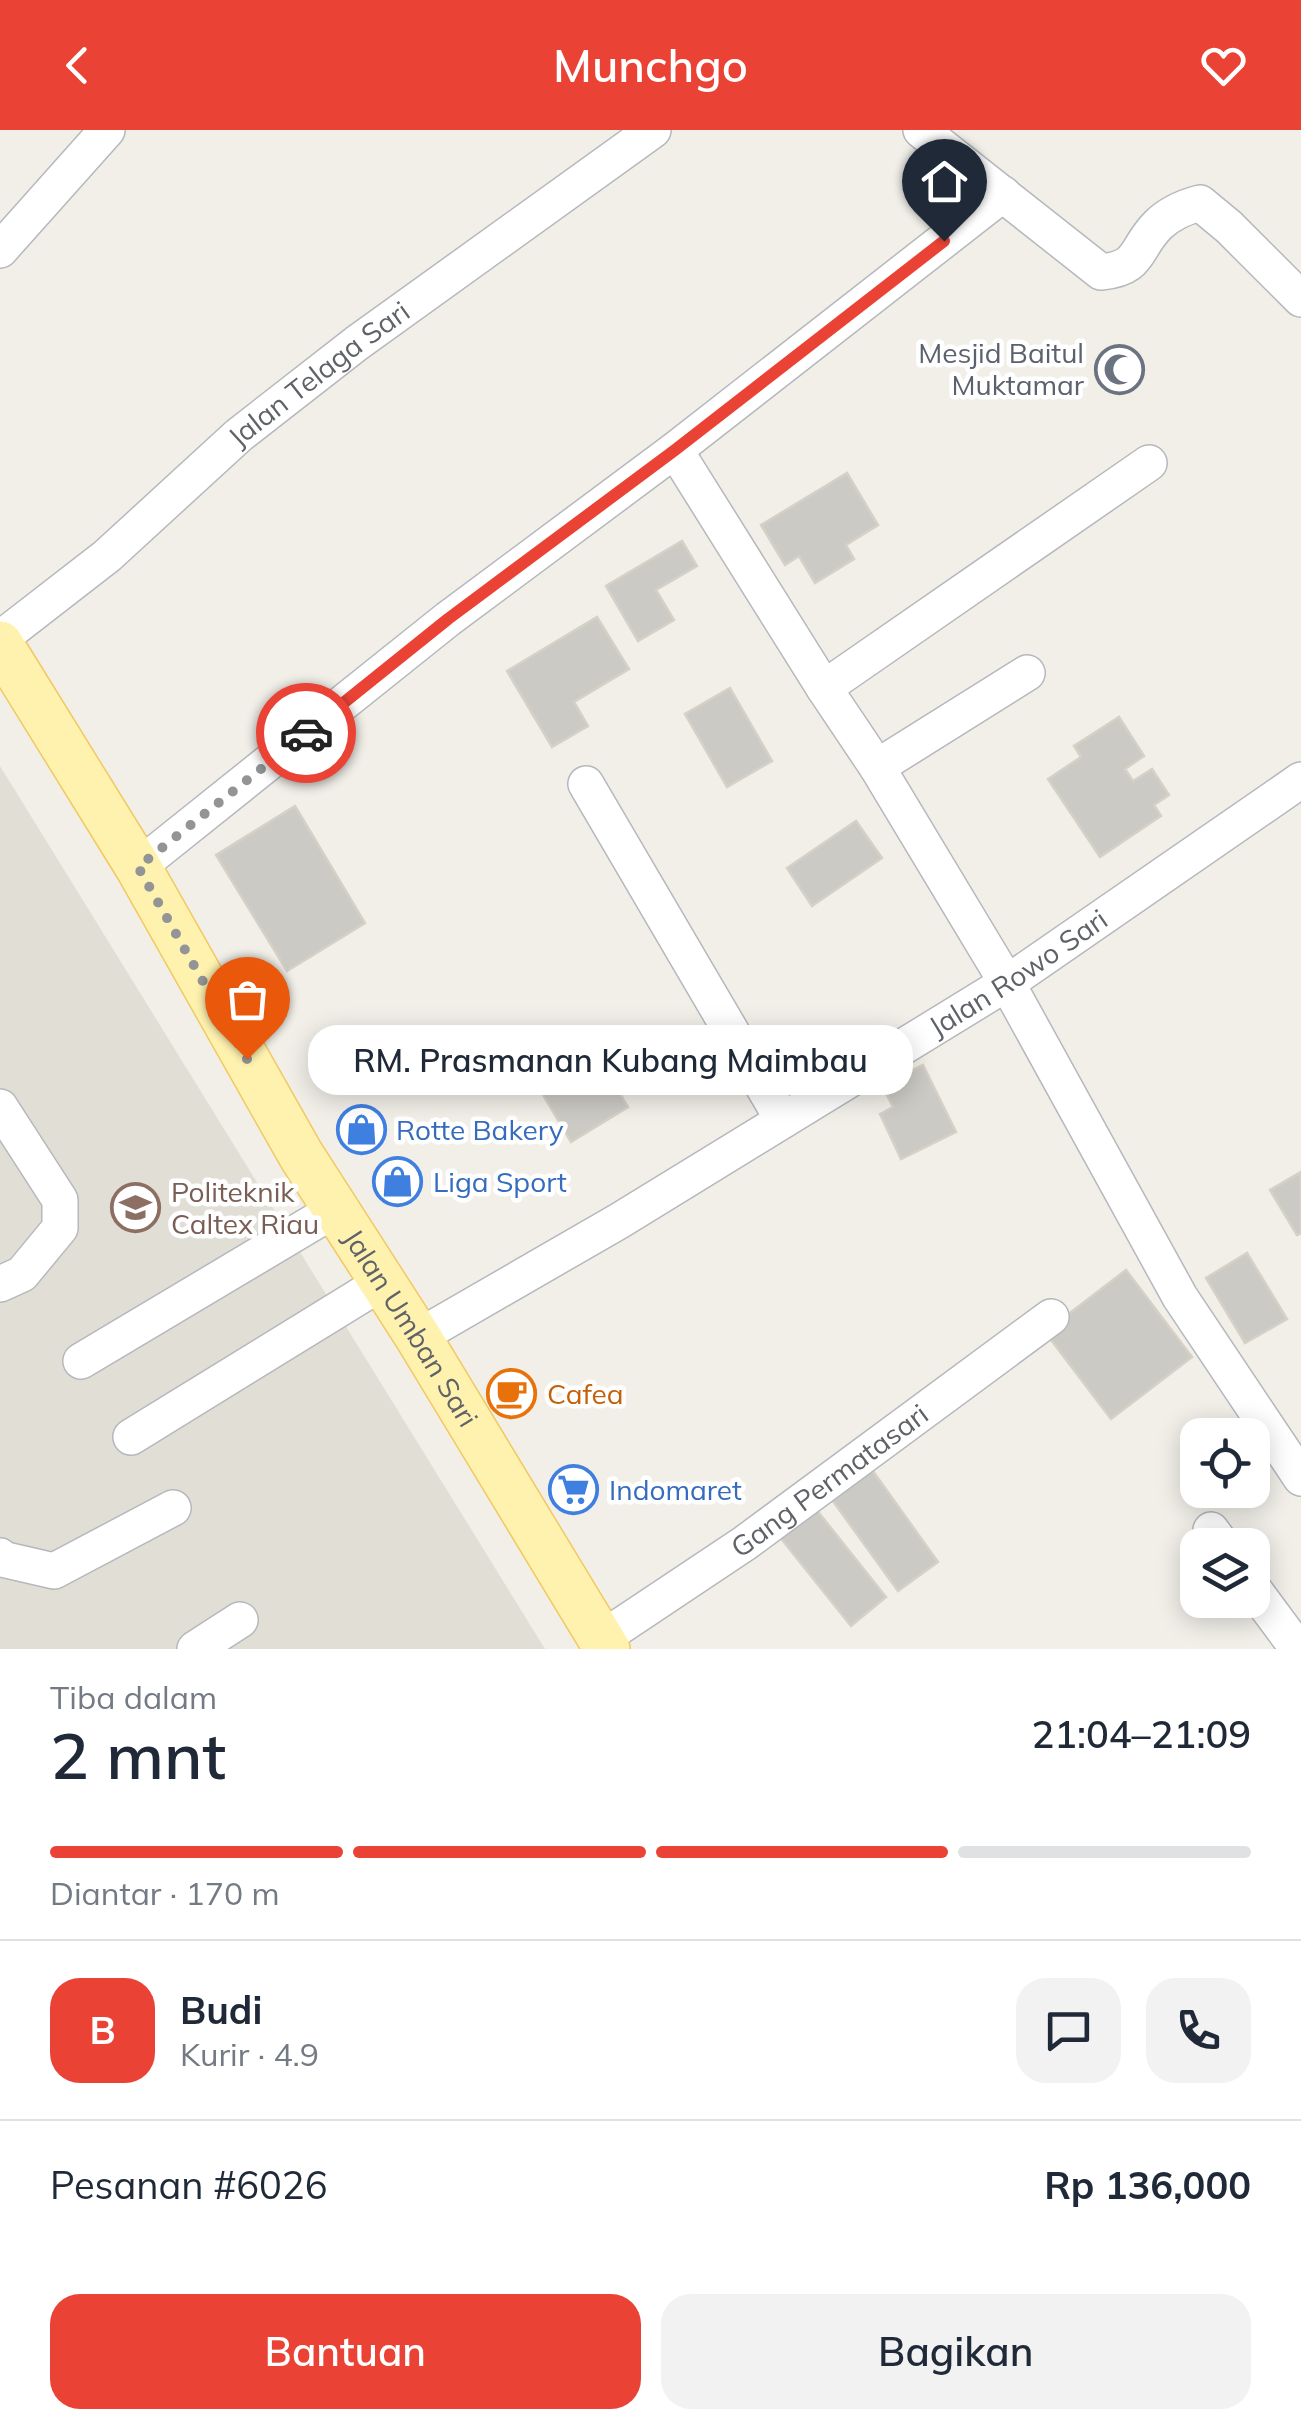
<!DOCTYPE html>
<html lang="id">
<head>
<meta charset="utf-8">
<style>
	:root { --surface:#fff; --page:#f2f2f3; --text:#1f2937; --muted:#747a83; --line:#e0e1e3; --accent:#ea4335 }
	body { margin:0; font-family:Mulish,sans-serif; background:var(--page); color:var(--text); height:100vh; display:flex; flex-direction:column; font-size:38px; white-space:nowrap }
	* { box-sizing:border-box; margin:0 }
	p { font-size:32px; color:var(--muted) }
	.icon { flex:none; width:55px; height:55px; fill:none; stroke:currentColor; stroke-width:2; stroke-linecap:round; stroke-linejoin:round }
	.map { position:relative; height:1519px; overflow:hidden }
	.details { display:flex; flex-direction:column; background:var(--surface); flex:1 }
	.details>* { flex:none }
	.tools { position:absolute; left:1180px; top:1288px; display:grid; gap:20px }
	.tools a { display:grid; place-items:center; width:90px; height:90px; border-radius:20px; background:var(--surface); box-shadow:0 5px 25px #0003; font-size:50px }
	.pin { position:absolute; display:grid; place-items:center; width:85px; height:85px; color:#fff; margin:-102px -42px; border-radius:50% 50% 50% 0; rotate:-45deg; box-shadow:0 0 10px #0007 }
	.pin .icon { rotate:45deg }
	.courier { position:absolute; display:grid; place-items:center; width:100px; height:100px; margin:-50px; border:8px solid #ea4335; border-radius:50%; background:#fff; color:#222; box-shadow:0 2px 12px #0007 }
	.bubble { position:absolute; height:70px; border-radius:30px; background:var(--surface); box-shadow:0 5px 25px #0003; font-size:32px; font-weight:600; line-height:70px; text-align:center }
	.head em { font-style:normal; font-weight:600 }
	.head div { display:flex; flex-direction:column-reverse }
	.head { display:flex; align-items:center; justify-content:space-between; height:170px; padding:0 50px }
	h1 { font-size:65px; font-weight:600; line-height:75px }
	.bar { display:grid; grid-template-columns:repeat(4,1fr); gap:15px 10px; align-content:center; height:120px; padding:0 50px }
	.bar i { height:12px; border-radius:8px; background:var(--line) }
	.bar .current { background:var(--accent) }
	.bar p { grid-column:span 4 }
	.line { display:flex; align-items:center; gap:25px; padding:0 50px; border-top:2px solid var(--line) }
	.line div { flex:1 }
	.round { display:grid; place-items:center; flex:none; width:105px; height:105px; border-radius:30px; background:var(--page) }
	.primary-button { display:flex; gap:20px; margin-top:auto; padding:20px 50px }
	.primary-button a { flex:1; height:115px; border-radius:30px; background:var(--accent); color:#fff; font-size:40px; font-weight:600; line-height:115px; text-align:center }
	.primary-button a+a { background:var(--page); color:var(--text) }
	header { display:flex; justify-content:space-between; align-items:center; height:130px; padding:0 50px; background:var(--accent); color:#fff; font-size:45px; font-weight:600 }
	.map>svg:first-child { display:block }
</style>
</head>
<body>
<header><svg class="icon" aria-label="back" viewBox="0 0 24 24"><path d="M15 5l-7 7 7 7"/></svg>Munchgo<svg class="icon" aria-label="heart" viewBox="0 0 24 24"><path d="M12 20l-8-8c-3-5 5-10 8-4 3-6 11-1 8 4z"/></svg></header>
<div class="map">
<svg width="1301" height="1519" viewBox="0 0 1301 1519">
	<rect width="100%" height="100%" fill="#f1efe8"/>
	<path fill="#e1ded6" d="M0,636L545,1519H0Z"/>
	<path fill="#cccac5" stroke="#d6d1c6" stroke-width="2.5" d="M847,343L878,395L846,415L854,429L815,453L799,426L785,435L761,395Z
		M682,411L697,436L656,460L674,490L638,511L606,456Z
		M597,487L629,539L574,572L588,596L552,617L507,541Z
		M730,558L772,631L727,657L685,584Z
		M1119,587L1144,626L1125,639L1133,651L1152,639L1169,665L1154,675L1161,686L1100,727L1048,649L1081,627L1074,616Z
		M295,676L365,793L287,841L216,725Z
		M856,691L882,728L812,776L787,738Z
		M596,924L628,977L571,1012L539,958Z
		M923,935L956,1002L901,1029L880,984L893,977L882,955Z
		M1301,1042V1103L1297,1105L1270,1060Z
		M1247,1123L1287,1189L1245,1213L1206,1148Z
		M1126,1140L1192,1227L1111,1289L1045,1202Z
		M870,1337L938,1432L898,1461L830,1367Z
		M815,1378L886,1467L851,1496L779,1406Z"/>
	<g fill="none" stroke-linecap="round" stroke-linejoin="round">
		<defs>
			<g id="minor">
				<path d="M921,0L1101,142C1142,138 1134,119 1158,95C1170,83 1185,77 1200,73L1229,97L1301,169"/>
				<path d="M0,120L107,0"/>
				<path d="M675,320L824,558L877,637L1007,853L1180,1167L1301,1348"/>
				<path id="s1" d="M0,509L107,426L239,305L357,213L653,0"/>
				<path d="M824,558L1149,333"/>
				<path d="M877,637L1027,543"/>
				<path d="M586,654L783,990"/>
				<path d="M138,737L448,489L675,320L1003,64"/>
				<path d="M0,977L60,1070V1098L22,1144L0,1154"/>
				<path id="s2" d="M418,1207L619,1091L1007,853L1301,650"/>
				<path d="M81,1231L336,1079"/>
				<path d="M131,1307L381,1153"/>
				<path d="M1211,1400L1222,1415"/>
				<path d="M0,1426L2,1429L54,1441L173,1378"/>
				<path d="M1252,1457L1298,1519"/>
				<path id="s3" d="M601,1509L745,1413L1051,1187"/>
				<path d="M195,1519L240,1490"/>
			</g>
			<g id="major">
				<path id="s4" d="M0,514L138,737L301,1025L418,1207L607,1519"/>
			</g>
		</defs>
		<use href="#minor" stroke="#b5b8bc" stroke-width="38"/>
		<use href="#major" stroke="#f2c960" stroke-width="48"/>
		<use href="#minor" stroke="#fff" stroke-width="35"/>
		<use href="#major" stroke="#fff2af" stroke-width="45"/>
	</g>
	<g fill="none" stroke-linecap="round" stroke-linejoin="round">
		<path stroke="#929495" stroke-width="10" stroke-dasharray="0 18" d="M247,929L138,737L306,603"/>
		<path stroke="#ea4335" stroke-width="12" d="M306,603L448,489L675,320L944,111"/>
	</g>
	<defs>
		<symbol id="mosque-ring" viewBox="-11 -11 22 22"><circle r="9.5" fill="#fff" stroke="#6b7280" stroke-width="1.5"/><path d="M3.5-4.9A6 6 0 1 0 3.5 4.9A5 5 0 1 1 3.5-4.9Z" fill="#6b7280"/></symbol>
		<symbol id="shop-ring" viewBox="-11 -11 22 22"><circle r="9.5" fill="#fff" stroke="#3f7fe0" stroke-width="1.5"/><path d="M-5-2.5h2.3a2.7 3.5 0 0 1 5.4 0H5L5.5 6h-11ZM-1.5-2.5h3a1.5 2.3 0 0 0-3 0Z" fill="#3f7fe0"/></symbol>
		<symbol id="university-ring" viewBox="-11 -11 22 22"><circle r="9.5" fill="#fff" stroke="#8d6e63" stroke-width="1.5"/><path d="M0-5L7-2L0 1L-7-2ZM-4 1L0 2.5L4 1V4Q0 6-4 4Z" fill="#8d6e63"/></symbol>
		<symbol id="cafe-ring" viewBox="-11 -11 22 22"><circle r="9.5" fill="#fff" stroke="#e8710a" stroke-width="1.5"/><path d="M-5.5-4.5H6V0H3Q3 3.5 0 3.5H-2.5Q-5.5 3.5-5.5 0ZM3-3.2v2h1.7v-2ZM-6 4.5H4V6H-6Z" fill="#e8710a"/></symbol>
		<symbol id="supermarket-ring" viewBox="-11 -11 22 22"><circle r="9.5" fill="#fff" stroke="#3f7fe0" stroke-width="1.5"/><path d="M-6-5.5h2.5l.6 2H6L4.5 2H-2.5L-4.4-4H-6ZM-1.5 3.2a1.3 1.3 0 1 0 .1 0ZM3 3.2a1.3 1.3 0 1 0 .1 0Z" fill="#3f7fe0"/></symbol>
	</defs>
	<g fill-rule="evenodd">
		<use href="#mosque-ring" x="1092" y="212" width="55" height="55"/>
		<use href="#shop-ring" x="334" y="972" width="55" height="55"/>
		<use href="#shop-ring" x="370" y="1024" width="55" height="55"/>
		<use href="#university-ring" x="108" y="1050" width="55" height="55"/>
		<use href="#cafe-ring" x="484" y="1236" width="55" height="55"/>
		<use href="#supermarket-ring" x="546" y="1332" width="55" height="55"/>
	</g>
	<g text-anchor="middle" stroke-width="9" stroke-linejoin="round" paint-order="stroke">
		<g font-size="28" fill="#5b616d" stroke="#fff" text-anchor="end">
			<text x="1084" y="233">Mesjid Baitul<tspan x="1084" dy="32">Muktamar</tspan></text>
		</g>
		<g font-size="28" fill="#5f6368" stroke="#fff">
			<text dy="10" stroke="none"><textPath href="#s1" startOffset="415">Jalan Telaga Sari</textPath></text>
			<text dy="10" stroke="none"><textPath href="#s2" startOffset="702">Jalan Rowo Sari</textPath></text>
			<text dy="10" stroke="none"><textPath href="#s4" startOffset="798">Jalan Umban Sari</textPath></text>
			<text dy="10" stroke="none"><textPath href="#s3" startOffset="278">Gang Permatasari</textPath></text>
		</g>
		<g font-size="28" fill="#366cbe" stroke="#fff" text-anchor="start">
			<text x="396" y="1010">Rotte Bakery</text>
			<text x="433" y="1062">Liga Sport</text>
			<text x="609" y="1370">Indomaret</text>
		</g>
		<g font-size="28" fill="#785e54" stroke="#fff" text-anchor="start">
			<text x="171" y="1072">Politeknik<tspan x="171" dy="32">Caltex Riau</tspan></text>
		</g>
		<g font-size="28" fill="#c56008" stroke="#fff" text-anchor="start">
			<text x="547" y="1274">Cafea</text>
		</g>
	</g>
</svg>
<div class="tools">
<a><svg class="icon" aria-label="locate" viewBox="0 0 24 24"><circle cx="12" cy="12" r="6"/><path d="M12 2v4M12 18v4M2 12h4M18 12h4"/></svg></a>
<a><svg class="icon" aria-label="layers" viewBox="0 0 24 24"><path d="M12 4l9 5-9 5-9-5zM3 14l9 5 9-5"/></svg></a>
</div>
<div class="pin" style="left:247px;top:929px;background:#ea580c"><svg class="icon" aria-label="bag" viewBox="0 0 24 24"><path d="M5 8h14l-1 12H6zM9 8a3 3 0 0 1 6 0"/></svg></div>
<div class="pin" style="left:944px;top:111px;background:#1f2937"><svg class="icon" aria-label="home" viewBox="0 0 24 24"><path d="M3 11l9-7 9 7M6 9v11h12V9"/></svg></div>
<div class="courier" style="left:306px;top:603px"><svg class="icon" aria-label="car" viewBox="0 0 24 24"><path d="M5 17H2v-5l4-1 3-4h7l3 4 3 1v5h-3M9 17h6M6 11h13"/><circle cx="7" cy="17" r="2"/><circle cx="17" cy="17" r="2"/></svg></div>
<div class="bubble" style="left:308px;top:895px;width:605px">RM. Prasmanan Kubang Maimbau</div>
</div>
<section class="details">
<div class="head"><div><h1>2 mnt</h1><p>Tiba dalam</p></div><em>21:04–21:09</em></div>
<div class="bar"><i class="current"></i><i class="current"></i><i class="current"></i><i></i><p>Diantar · 170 m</p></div>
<div class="line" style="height:180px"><b class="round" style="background:var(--accent);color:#fff">B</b><div><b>Budi</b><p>Kurir · 4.9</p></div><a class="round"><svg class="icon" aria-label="chat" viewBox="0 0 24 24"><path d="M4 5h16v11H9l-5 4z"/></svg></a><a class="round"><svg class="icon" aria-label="phone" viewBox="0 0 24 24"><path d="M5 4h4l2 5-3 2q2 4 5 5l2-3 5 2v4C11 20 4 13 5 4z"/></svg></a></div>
<div class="line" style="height:130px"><div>Pesanan #6026</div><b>Rp 136,000</b></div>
<div class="primary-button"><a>Bantuan</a><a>Bagikan</a></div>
</section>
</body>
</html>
